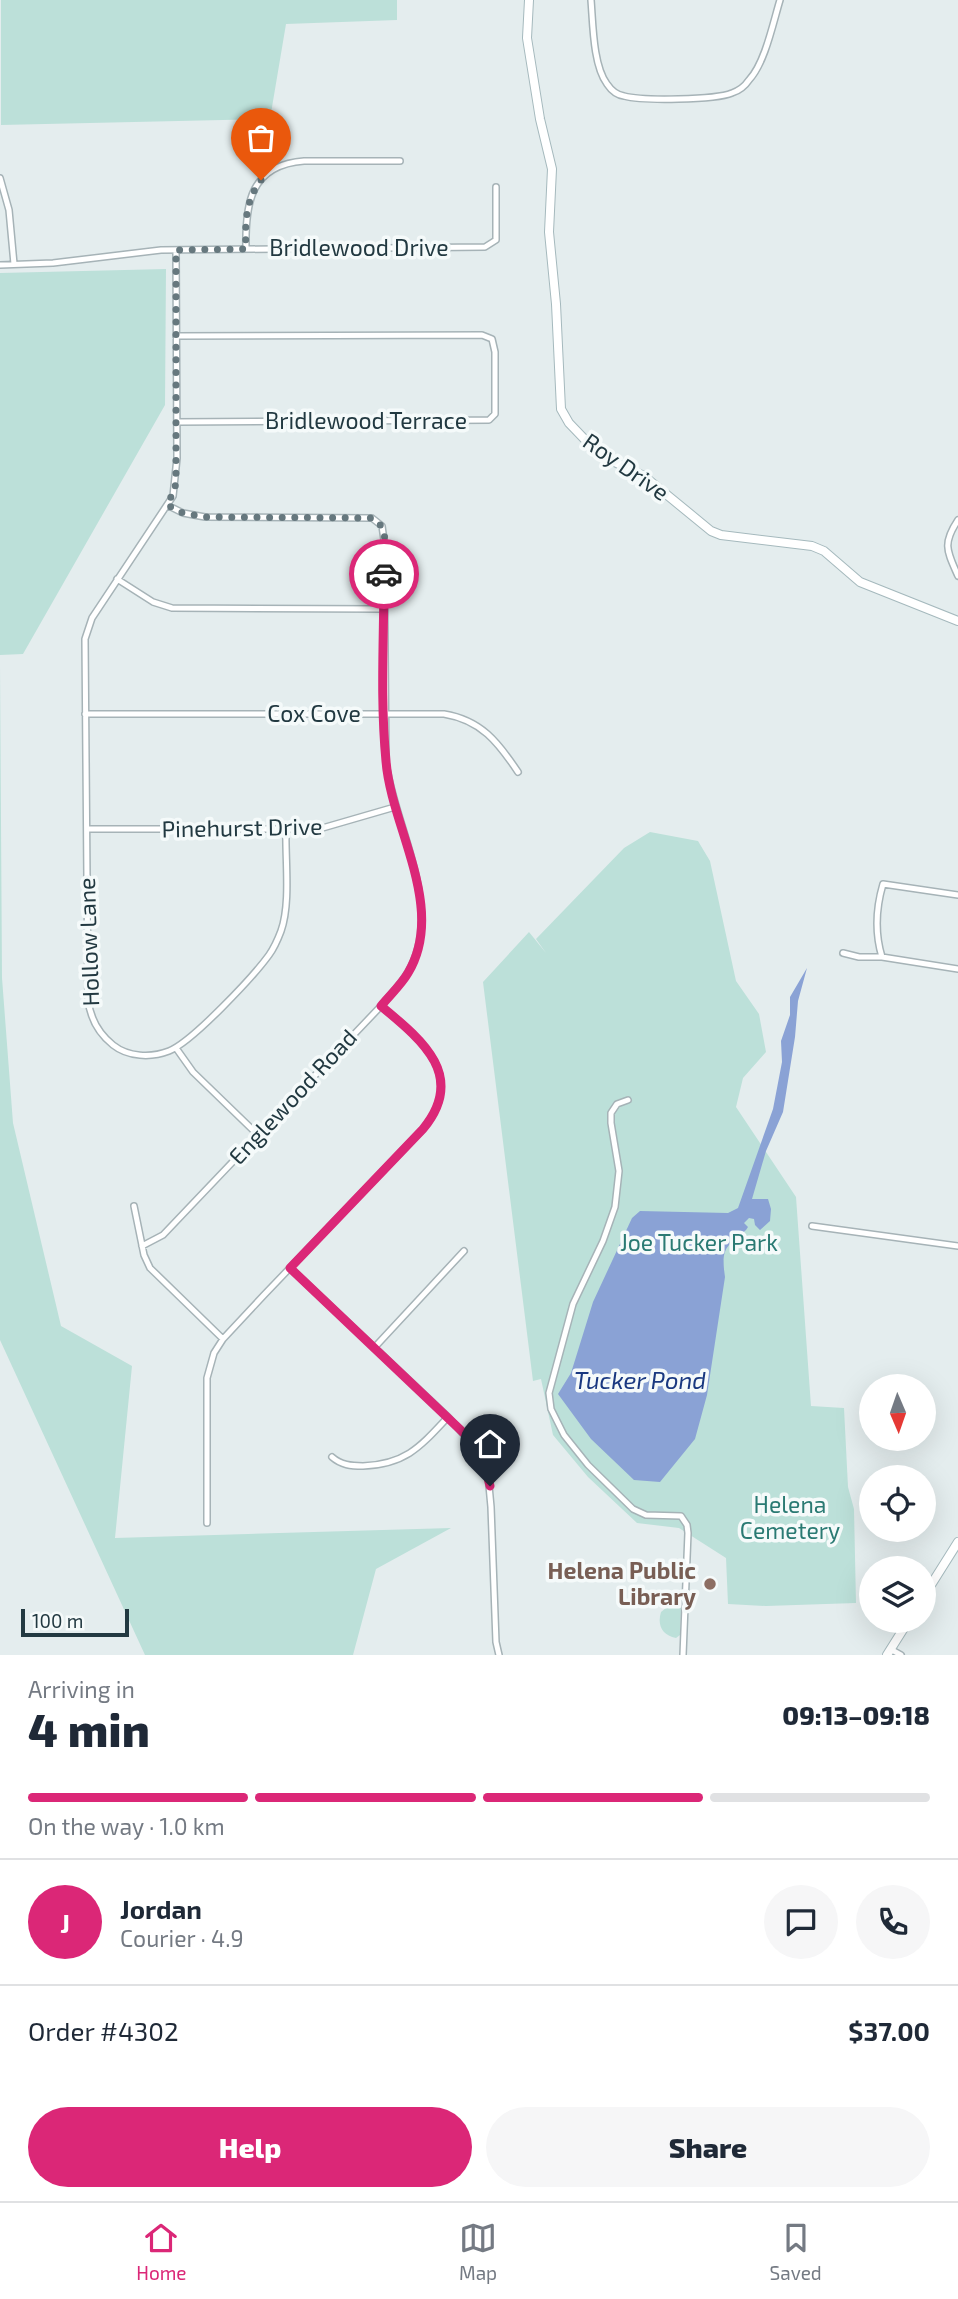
<!DOCTYPE html>
<html lang="en">
<head>
<meta charset="utf-8">
<style>
	:root { --surface:#fff; --page:#f6f6f7; --text:#1f2937; --muted:#747a83; --line:#e0e1e3; --accent:#db2777 }
	body { margin:0; font-family:"Exo 2",sans-serif; background:var(--page); color:var(--text); height:100vh; display:flex; flex-direction:column; font-size:26px; white-space:nowrap }
	* { box-sizing:border-box; margin:0 }
	p { font-size:23px; color:var(--muted) }
	.icon { flex:none; width:38px; height:38px; fill:none; stroke:currentColor; stroke-width:2; stroke-linecap:round; stroke-linejoin:round }
	.map { position:relative; height:1655px; overflow:hidden }
	.panel { display:flex; flex-direction:column; background:var(--surface); flex:1 }
	.panel>* { flex:none }
	.needle { width:46px; rotate:178deg }
	.tools { position:absolute; left:859px; top:1374px; display:grid; gap:14px }
	.tools a { display:grid; place-items:center; width:77px; height:77px; border-radius:50%; background:var(--surface); box-shadow:0 7px 28px #0002; font-size:35px }
	.scale { position:absolute; left:21px; bottom:18px; width:108px; box-sizing:border-box; padding-left:7px; border:4px solid #223941; border-top:0; font-size:19px; line-height:24px; white-space:nowrap; color:#223941; -webkit-text-stroke:5px #f5fafa; paint-order:stroke }
	.pin { position:absolute; display:grid; place-items:center; width:60px; height:60px; color:#fff; margin:-72px -30px; border-radius:50% 50% 50% 0; rotate:-45deg; box-shadow:0 0 7px #0007 }
	.pin .icon { rotate:45deg }
	.courier { position:absolute; display:grid; place-items:center; width:70px; height:70px; margin:-35px; border:5px solid #db2777; border-radius:50%; background:#fff; color:#222; box-shadow:0 2px 9px #0007 }
	.headline em { font-style:normal; font-weight:800 }
	.headline div { display:flex; flex-direction:column-reverse }
	.headline { display:flex; align-items:center; justify-content:space-between; height:119px; padding:0 28px }
	h1 { font-size:46px; font-weight:800; line-height:52px }
	.bar { display:grid; grid-template-columns:repeat(4,1fr); gap:10px 7px; align-content:center; height:84px; padding:0 28px }
	.bar i { height:9px; border-radius:5px; background:var(--line) }
	.bar .on { background:var(--accent) }
	.bar p { grid-column:span 4 }
	.line { display:flex; align-items:center; gap:18px; padding:0 28px; border-top:2px solid var(--line) }
	.line div { flex:1 }
	.round { display:grid; place-items:center; flex:none; width:74px; height:74px; border-radius:37px; background:var(--page) }
	.action { display:flex; gap:14px; margin-top:auto; padding:14px 28px }
	.action a { flex:1; height:80px; border-radius:42px; background:var(--accent); color:#fff; font-size:28px; font-weight:800; line-height:80px; text-align:center }
	.action a+a { background:var(--page); color:var(--text) }
	.tab-bar { display:flex; justify-content:space-around; align-items:center; height:98px; border-top:2px solid var(--line); background:var(--surface); font-size:19px; color:var(--muted) }
	.tab-bar a { display:grid; justify-items:center; gap:4px }
	.tab-bar .on { color:var(--accent) }
	.map>svg:first-child { display:block }
</style>
</head>
<body>
<div class="map">
<svg width="958" height="1655" viewBox="0 0 958 1655">
	<rect width="100%" height="100%" fill="#e4edee"/>
	<path fill="#bce0d9" d="M1,0H397V20L286,24L270,119L1,125Z
		M166,269L165,405L23,654L0,655V273Z
		M0,665L2,978L13,1123L61,1326L132,1366L115,1538L451,1528L376,1569L353,1655H145L0,1340Z
		M650,832L698,841L710,861L736,981L759,1014L766,1052L743,1078L736,1107L796,1197L811,1406L844,1408L848,1487L854,1509L856,1603L766,1606L728,1604L726,1558L679,1528L637,1523L588,1477L553,1435L541,1379L533,1381L483,982L529,932L546,953L536,939L624,848Z
		M672,1603H679L681,1607L680,1635L676,1638C662,1635 657,1625 661,1612Z"/>
	<path fill="#8aa2d5" d="M807,968L798,1001L795,1037L783,1112L766,1151L752,1199H768L771,1209L770,1221L760,1230L755,1225L754,1219L749,1218L744,1223L748,1227L746,1230C725,1247 721,1249 725,1277L707,1395L695,1439L660,1482L634,1480L591,1439L558,1394L571,1373L593,1302L632,1218L640,1211L728,1213L738,1208L773,1109L782,1062L781,1041L790,1015V997Z"/>
	<g fill="none" stroke-linecap="round" stroke-linejoin="round">
		<defs>
			<path id="street" d="M591,0C593,24 593,65 607,84C611,90 617,95 624,96C642,101 715,100 732,93C738,91 745,86 749,80C765,63 773,23 780,0
				M0,178L9,210L14,264
				M246,249C245,204 250,165 304,161H400
				M176,250L177,458L173,496L92,618L85,639L88,999C90,1018 98,1033 113,1045C128,1057 151,1058 169,1051C192,1042 253,977 269,955C274,948 278,939 281,931C291,903 285,859 286,829
				M0,265L53,263L161,250L485,247L496,240V187
				M176,336L482,335L492,339L495,352V414L489,420L177,422
				M958,520C942,544 947,551 958,576
				M117,579L153,602L172,608L384,609
				M85,714H444C481,720 498,742 518,772
				M87,829H319L395,807
				M958,895L883,884C876,908 875,934 882,957L958,969
				M843,953L859,957H882
				M176,1048L193,1072L258,1135
				M628,1100L617,1104L611,1113V1123L619,1171L615,1207L603,1241L573,1304L549,1393L551,1409L564,1435L588,1465L633,1509L646,1515L681,1516L687,1525L688,1533L683,1655
				M134,1206L144,1255L150,1268L223,1339
				M812,1226L958,1246
				M142,1246L163,1235L381,1006C390,995 401,984 408,972C445,910 395,827 386,763L384,540L382,526L372,518L205,517L183,513L167,505
				M290,1268L448,1417L475,1447L488,1475L491,1507L496,1642L499,1655
				M374,1348L464,1251
				M332,1457C341,1465 351,1466 363,1466C406,1464 420,1447 448,1417
				M207,1523V1378L214,1353L223,1339L264,1295L423,1129C467,1076 422,1040 381,1006
				M890,1649L901,1655"/>
			<path id="secondary" d="M529,0L527,38L540,119L552,169L549,232L556,304L561,409L569,423L593,448L608,459L644,476L711,531L721,535L812,546L824,551L860,582L958,621
				M924,1596L958,1542
				M887,1655L909,1620"/>
		</defs>
		<use href="#street" stroke="#a6b3b7" stroke-width="8"/>
		<use href="#secondary" stroke="#a5b9bd" stroke-width="10"/>
		<use href="#street" stroke="#fff" stroke-width="5"/>
		<use href="#secondary" stroke="#fff" stroke-width="8"/>
	</g>
	<g fill="none" stroke-linecap="round" stroke-linejoin="round">
		<path stroke="#66787e" stroke-width="7" stroke-dasharray="0 12.6" d="M261,180C245,201 245,224 246,249L176,250V477L175,489L167,505L183,513L205,517L372,518C391,527 384,556 384,574"/>
		<path stroke="#db2777" stroke-width="9" d="M384,574C384,636 380,699 386,761C391,827 447,908 408,973C401,985 390,995 381,1006C422,1040 467,1076 423,1129L290,1268L469,1438L485,1465L490,1486"/>
	</g>
	<circle fill="#8d6e63" stroke="#f5fafa" stroke-width="2.5" cx="710" cy="1584" r="7"/>
	<g text-anchor="middle" stroke-width="7" stroke-linejoin="round" paint-order="stroke">
		<g font-size="23" fill="#223941" stroke="#f5fafa">
			<text x="359" y="256">Bridlewood Drive</text>
			<text x="366" y="429">Bridlewood Terrace</text>
			<text transform="translate(626 467) rotate(35)" y="8">Roy Drive</text>
			<text x="314" y="722">Cox Cove</text>
			<text transform="translate(242 828) rotate(-1)" y="8">Pinehurst Drive</text>
			<text transform="translate(89 942) rotate(-92)" y="8">Hollow Lane</text>
			<text transform="translate(293 1097) rotate(-47)" y="8">Englewood Road</text>
		</g>
		<g font-size="23" fill="#2a7a73" stroke="#f5fafa">
			<text x="699" y="1251">Joe Tucker Park</text>
			<text x="790" y="1513">Helena<tspan x="790" dy="26">Cemetery</tspan></text>
		</g>
		<g font-size="23" font-weight="bold" fill="#785e54" stroke="#f5fafa" text-anchor="end">
			<text x="696" y="1579">Helena Public<tspan x="696" dy="26">Library</tspan></text>
		</g>
		<g font-size="24" font-style="italic" fill="#193880" stroke="#f5fafa">
			<text x="640" y="1389">Tucker Pond</text>
		</g>
	</g>
</svg>
<div class="tools">
<a><svg class="needle" viewBox="-14 -14 28 28"><path d="M0-13l5 13h-10z" fill="#e53935"/><path d="M0 13l5-13h-10z" fill="#747a83"/></svg></a>
<a><svg class="icon" aria-label="locate" viewBox="0 0 24 24"><circle cx="12" cy="12" r="6"/><path d="M12 2v4M12 18v4M2 12h4M18 12h4"/></svg></a>
<a><svg class="icon" aria-label="layers" viewBox="0 0 24 24"><path d="M12 4l9 5-9 5-9-5zM3 14l9 5 9-5"/></svg></a>
</div>
<div class="scale">100 m</div>
<div class="pin" style="left:261px;top:180px;background:#ea580c"><svg class="icon" aria-label="bag" viewBox="0 0 24 24"><path d="M5 8h14l-1 12H6zM9 8a3 3 0 0 1 6 0"/></svg></div>
<div class="pin" style="left:490px;top:1486px;background:#1f2937"><svg class="icon" aria-label="home" viewBox="0 0 24 24"><path d="M3 11l9-7 9 7M6 9v11h12V9"/></svg></div>
<div class="courier" style="left:384px;top:574px"><svg class="icon" aria-label="car" viewBox="0 0 24 24"><path d="M5 17H2v-5l4-1 3-4h7l3 4 3 1v5h-3M9 17h6M6 11h13"/><circle cx="7" cy="17" r="2"/><circle cx="17" cy="17" r="2"/></svg></div>
</div>
<section class="panel">
<div class="headline"><div><h1>4 min</h1><p>Arriving in</p></div><em>09:13–09:18</em></div>
<div class="bar"><i class="on"></i><i class="on"></i><i class="on"></i><i></i><p>On the way · 1.0 km</p></div>
<div class="line" style="height:126px"><b class="round" style="background:var(--accent);color:#fff">J</b><div><b>Jordan</b><p>Courier · 4.9</p></div><a class="round"><svg class="icon" aria-label="chat" viewBox="0 0 24 24"><path d="M4 5h16v11H9l-5 4z"/></svg></a><a class="round"><svg class="icon" aria-label="phone" viewBox="0 0 24 24"><path d="M5 4h4l2 5-3 2q2 4 5 5l2-3 5 2v4C11 20 4 13 5 4z"/></svg></a></div>
<div class="line" style="height:91px"><div>Order #4302</div><b>$37.00</b></div>
<div class="action"><a>Help</a><a>Share</a></div>
</section>
<nav class="tab-bar">
<a class="on"><svg class="icon" aria-label="home" viewBox="0 0 24 24"><path d="M3 11l9-7 9 7M6 9v11h12V9"/></svg>Home</a>
<a><svg class="icon" aria-label="map" viewBox="0 0 24 24"><path d="M3 6l6-2 6 2 6-2v14l-6 2-6-2-6 2zM9 4v14M15 6v14"/></svg>Map</a>
<a><svg class="icon" aria-label="saved" viewBox="0 0 24 24"><path d="M7 4h10v16l-5-4-5 4z"/></svg>Saved</a>
</nav>
</body>
</html>
